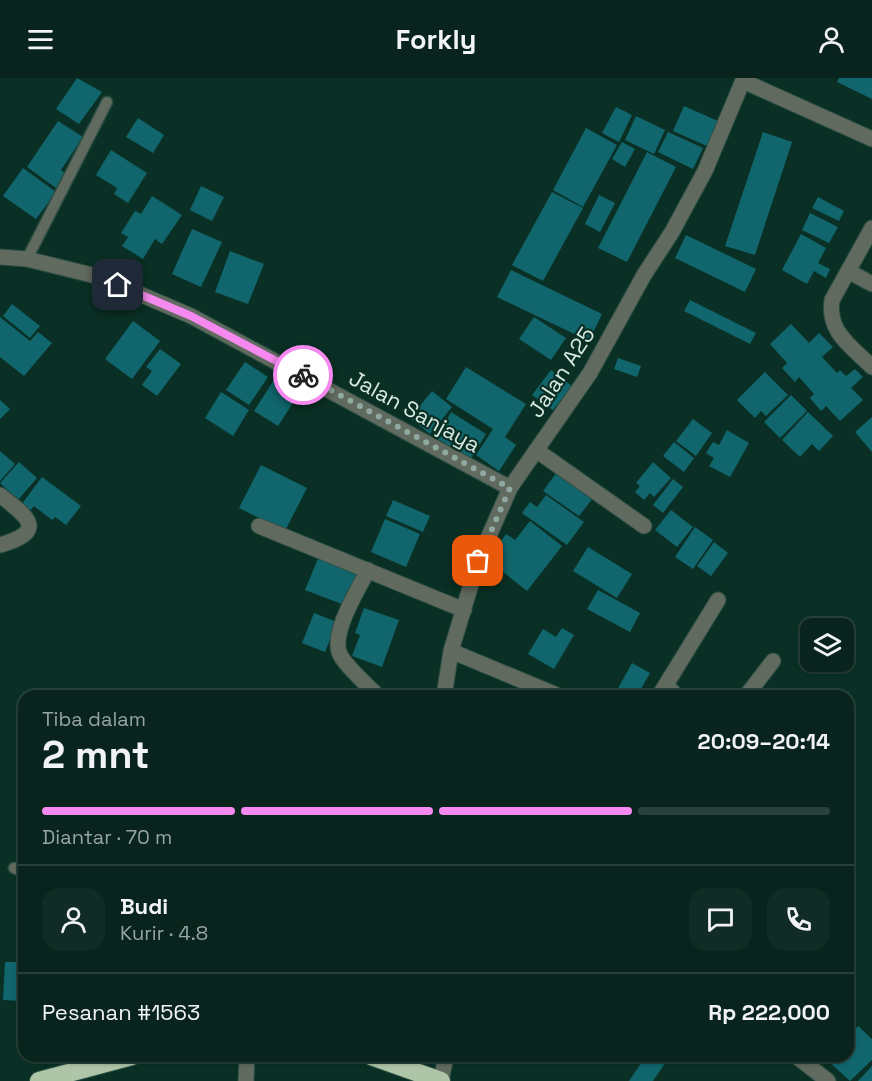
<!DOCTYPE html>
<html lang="id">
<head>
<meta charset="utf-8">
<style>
	:root { --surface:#08241c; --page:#112c25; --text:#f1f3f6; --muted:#98a4a3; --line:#29413b; --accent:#f589ef }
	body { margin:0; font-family:"Space Grotesk",sans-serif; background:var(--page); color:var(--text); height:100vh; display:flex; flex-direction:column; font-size:22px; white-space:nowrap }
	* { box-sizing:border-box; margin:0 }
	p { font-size:20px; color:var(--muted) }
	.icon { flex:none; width:33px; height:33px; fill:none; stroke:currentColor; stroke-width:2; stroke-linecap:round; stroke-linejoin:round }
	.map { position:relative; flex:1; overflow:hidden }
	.details { position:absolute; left:18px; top:612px; width:836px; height:372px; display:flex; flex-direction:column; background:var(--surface); border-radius:18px; box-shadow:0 2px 4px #0004,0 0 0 2px var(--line) }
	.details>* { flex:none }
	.buttons { position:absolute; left:800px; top:540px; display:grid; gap:12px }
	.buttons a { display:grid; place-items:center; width:54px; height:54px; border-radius:12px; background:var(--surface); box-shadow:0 2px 4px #0004,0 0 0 2px var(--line); font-size:30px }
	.pin { position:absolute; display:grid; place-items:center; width:51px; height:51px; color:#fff; margin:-26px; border-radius:12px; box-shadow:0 3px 9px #0006 }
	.courier { position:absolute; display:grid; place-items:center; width:60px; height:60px; margin:-30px; border:4px solid #f589ef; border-radius:50%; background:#fff; color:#222; box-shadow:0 2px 8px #0007 }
	.headline em { font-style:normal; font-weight:700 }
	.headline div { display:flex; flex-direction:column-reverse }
	.headline { display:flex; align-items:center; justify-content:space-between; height:102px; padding:0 24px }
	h1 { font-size:39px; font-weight:700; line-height:45px }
	.bar { display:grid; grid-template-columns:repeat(4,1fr); gap:9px 6px; align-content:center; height:72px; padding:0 24px }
	.bar i { height:8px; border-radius:4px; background:var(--line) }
	.bar .selected { background:var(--accent) }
	.bar p { grid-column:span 4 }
	.line { display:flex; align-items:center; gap:15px; padding:0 24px; border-top:2px solid var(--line) }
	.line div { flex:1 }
	.round { display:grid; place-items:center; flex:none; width:63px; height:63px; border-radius:18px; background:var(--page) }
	header { display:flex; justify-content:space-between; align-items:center; height:78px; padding:0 24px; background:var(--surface); font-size:27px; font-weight:700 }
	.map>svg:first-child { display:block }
</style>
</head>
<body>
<header><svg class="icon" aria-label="menu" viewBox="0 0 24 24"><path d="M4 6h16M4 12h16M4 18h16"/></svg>Forkly<svg class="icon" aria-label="person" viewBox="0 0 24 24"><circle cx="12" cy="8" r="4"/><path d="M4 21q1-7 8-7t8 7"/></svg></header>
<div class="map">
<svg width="872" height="1003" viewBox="0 0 872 1003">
	<rect width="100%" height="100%" fill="#0a3025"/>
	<path fill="#10666c" d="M77,0L102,14L79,46L56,31Z
		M839,0H872V21L837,4Z
		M684,28L718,43L707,68L673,53Z
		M616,29L632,37L619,64L602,55Z
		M636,38L665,52L654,76L625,62Z
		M138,40L164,57L153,75L126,59Z
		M58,43L83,59L61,92L66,96L56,110L27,89Z
		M586,50L617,67L583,129L553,112Z
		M668,54L703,70L693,91L658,74Z
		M763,54L792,64L755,177L725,168Z
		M622,64L635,71L625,89L612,81Z
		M111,72L147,95L128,125L114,116L117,110L96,97Z
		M647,74L676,89L627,184L598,170Z
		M23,90L56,114L36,141L3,118Z
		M201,108L224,119L212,143L190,132Z
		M552,114L583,130L543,203L512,187Z
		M599,117L615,125L600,154L585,146Z
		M152,118L182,137L162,166L155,161L143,181L122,168L128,159L121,155L135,133L141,136Z
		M818,119L844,133L839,143L812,130Z
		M810,135L838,149L829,165L802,152Z
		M192,151L222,164L201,209L172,196Z
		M801,156L826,170L818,185L830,191L826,200L814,193L807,206L782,192Z
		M686,157L756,191L745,214L675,180Z
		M230,173L264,186L248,226L215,214Z
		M511,192L602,236L589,263L497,219Z
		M690,222L756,255L750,266L684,233Z
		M12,226L40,248L30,260L3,238Z
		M0,239L30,263L38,254L52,265L24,298L0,279Z
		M534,239L566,260L551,282L519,261Z
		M133,243L160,263L132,301L105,281Z
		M791,246L809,265L819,255L833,269L822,279L837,295L840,292L846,298L855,291L863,299L851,310L863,322L840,343L826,328L821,333L810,320L814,316L799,299L795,304L782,290L787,285L770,266Z
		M160,271L181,286L157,318L142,307L152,293L146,289Z
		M618,280L641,288L637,299L614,291Z
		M245,284L268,299L249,327L226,312Z
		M466,289L526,326L505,359L516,367L499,393L476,377L493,351L446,321Z
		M551,292L572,308L553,332L532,317Z
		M765,294L788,317L766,338L761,333L755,340L737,322Z
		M276,299L300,314L278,348L254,333Z
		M432,313L452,329L430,356L410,340Z
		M221,314L249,332L233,358L205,340Z
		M791,317L807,333L780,360L764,344Z
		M0,322L10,331L0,341Z
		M451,334L486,356L471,381L436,360Z
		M808,334L833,358L819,373L812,366L800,379L782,362Z
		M872,339V374L855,354Z
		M693,341L712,355L696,378L676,363Z
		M727,352L749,365L730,399L709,388L714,380L706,375L713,364L719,367Z
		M674,364L694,380L684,394L663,378Z
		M0,373L15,386L0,403Z
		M19,384L37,400L18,422L0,405Z
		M653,384L671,400L654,419L650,415L644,422L635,414L640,408L636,405Z
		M261,387L307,410L285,453L239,430Z
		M557,394L593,420L579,438L543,413Z
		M42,399L81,428L66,447L55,439L52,442L34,428L30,433L21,427Z
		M673,401L683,409L663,435L653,427Z
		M546,417L584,444L567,467L522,435L530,424L537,429Z
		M393,422L430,438L423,454L386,438Z
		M671,432L693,449L677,469L655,452Z
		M385,441L420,456L406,489L371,474Z
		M530,443L562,468L527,513L493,486L503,473L497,469L506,456L515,462Z
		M695,449L713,462L693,491L675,479Z
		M714,464L728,475L711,498L697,488Z
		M588,469L632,496L617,520L573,493Z
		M319,478L360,495L347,528L305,512Z
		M598,512L640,535L630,554L587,531Z
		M364,530L399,542L382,589L352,578L360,557L355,555Z
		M314,535L337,544L325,574L302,565Z
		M562,550L574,557L554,591L528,576L543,551L556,559Z
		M632,585L650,595L637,618H624L616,614Z
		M17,866L24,867V923L3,922L5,884H16Z
		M858,948L872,961V982L850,1003L827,982L831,978H848V959Z
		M646,978H670L653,1003H629Z
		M872,988V1003H858Z"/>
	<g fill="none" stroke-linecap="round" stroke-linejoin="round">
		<defs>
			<path id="lane" d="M27,181L107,24
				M14,790L24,794"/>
			<path id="street" d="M743,3L872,61
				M872,150L832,222C827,254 851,268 872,289
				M0,179L27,181L100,199L191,238L510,410
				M848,193L872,206
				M536,372L644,448
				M0,417C28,439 48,453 0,467
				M259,448L464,532
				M368,492C358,512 327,560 342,580C352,594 366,606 378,618
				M451,573L559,618
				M666,607L677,618
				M444,618L451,573L478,483L510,410L590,295L644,197L672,154L705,93L744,0
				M659,618L718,522
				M746,618L773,583
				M796,978L828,1003
				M246,1003L247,978
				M441,1003L446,978"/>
			<path id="highway" d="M371,978L441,1003
				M39,1003L132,978"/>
		</defs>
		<use href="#lane" stroke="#2b4e43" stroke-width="13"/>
		<use href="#street" stroke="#2b4e43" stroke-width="17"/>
		<use href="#highway" stroke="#2b4e43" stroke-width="20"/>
		<use href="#lane" stroke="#616a5e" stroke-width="10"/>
		<use href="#street" stroke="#616a5e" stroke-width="15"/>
		<use href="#highway" stroke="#afc5a8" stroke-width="18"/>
	</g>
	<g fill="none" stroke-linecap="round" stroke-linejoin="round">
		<path stroke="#8fa8a0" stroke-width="6" stroke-dasharray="0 10.8" d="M303,297L510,410L478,483"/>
		<path stroke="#f589ef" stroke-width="8" d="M118,207L191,238L303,297"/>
	</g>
	<g text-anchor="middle" stroke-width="4.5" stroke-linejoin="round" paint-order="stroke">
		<g font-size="22" fill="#d6e9e2" stroke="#0a3025">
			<text transform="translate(561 294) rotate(-57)" y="8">Jalan A25</text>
			<text transform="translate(415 333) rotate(29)" y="8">Jalan Sanjaya</text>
		</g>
	</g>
</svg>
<div class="buttons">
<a><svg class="icon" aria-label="layers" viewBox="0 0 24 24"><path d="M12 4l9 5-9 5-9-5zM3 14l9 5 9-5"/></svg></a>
</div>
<div class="pin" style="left:478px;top:483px;background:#ea580c"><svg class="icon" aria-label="bag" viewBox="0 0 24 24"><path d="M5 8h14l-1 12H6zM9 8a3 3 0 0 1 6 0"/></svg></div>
<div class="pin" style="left:118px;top:207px;background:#1f2937"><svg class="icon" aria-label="home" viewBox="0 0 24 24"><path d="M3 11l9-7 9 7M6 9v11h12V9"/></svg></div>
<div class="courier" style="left:303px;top:297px"><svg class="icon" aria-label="bike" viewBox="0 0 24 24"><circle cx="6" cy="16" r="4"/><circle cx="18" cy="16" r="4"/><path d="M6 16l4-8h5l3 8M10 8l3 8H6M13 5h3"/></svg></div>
<section class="details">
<div class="headline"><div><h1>2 mnt</h1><p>Tiba dalam</p></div><em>20:09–20:14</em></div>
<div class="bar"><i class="selected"></i><i class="selected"></i><i class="selected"></i><i></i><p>Diantar · 70 m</p></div>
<div class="line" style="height:108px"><a class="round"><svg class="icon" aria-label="person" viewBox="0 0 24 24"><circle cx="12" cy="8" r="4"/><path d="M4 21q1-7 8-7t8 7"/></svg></a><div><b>Budi</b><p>Kurir · 4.8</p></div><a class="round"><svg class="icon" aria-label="chat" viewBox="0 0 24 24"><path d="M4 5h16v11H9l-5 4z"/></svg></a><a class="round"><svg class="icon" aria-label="phone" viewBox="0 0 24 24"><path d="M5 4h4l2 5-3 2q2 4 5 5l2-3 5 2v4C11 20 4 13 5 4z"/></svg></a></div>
<div class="line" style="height:78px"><div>Pesanan #1563</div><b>Rp 222,000</b></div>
</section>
</div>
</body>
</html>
